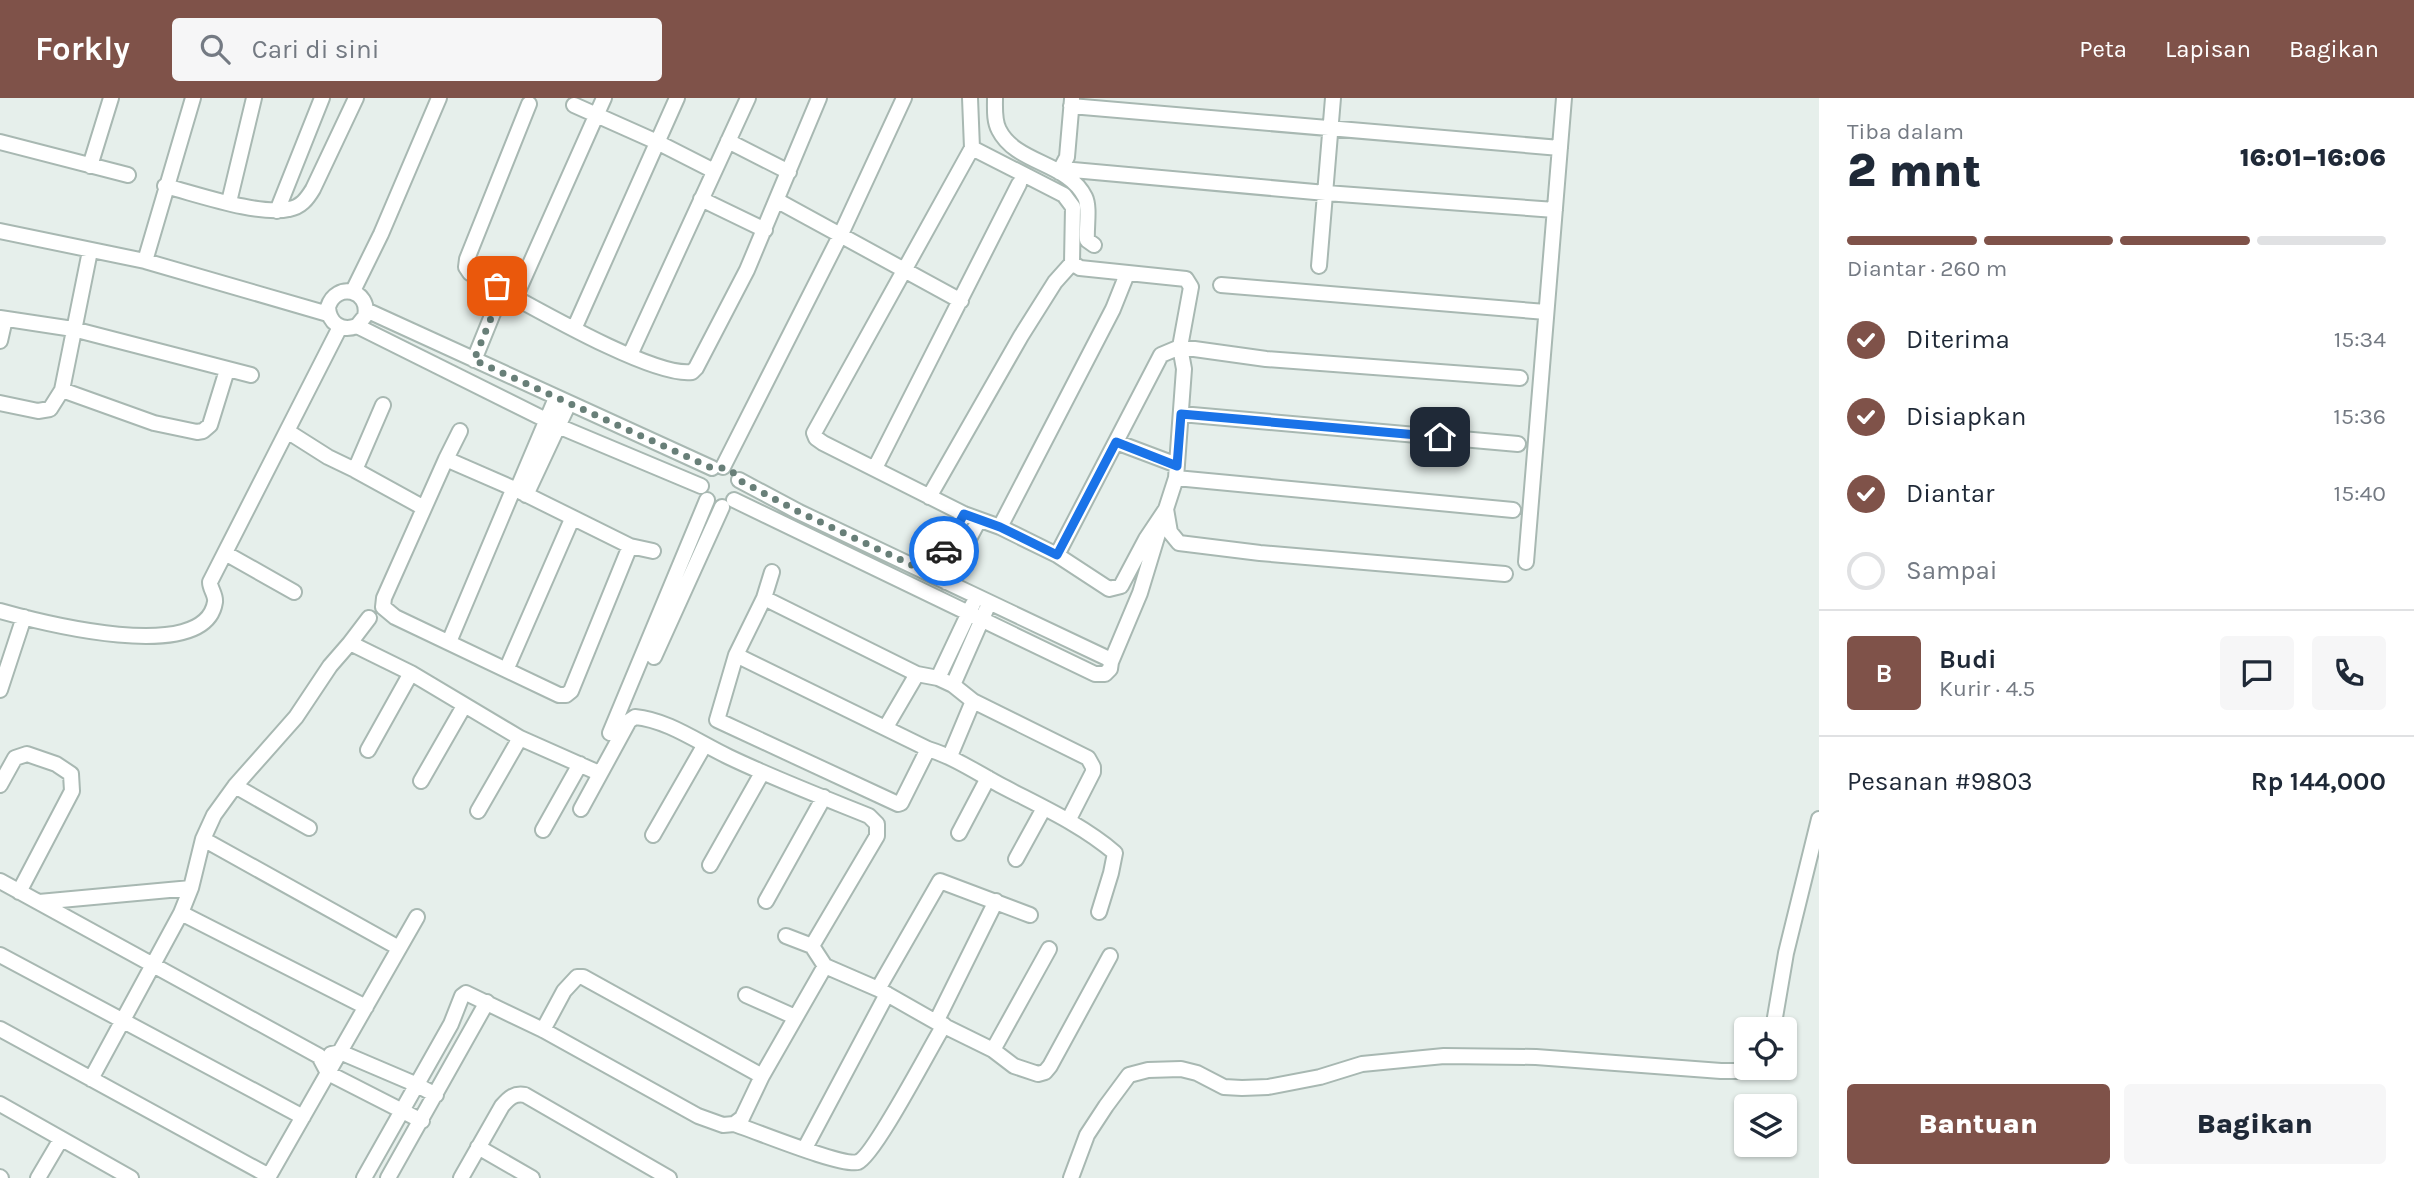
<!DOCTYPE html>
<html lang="id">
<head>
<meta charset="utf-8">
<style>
	:root { --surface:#fff; --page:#f6f6f7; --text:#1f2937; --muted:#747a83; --line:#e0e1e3; --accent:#7f5249 }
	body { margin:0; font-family:Karla,sans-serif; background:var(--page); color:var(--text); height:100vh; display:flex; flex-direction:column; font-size:26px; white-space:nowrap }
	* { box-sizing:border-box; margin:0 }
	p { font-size:23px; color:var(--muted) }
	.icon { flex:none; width:38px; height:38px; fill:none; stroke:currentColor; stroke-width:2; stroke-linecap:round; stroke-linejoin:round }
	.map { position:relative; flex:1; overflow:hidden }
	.panel { display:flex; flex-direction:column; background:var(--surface); width:595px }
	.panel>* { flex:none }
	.tools { position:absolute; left:1734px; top:919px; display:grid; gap:14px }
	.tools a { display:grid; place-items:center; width:63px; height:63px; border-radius:7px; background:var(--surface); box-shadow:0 2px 5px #0004; font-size:35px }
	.pin { position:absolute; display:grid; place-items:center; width:60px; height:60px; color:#fff; margin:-30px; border-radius:14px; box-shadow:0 4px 10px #0006 }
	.courier { position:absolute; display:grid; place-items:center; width:70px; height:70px; margin:-35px; border:5px solid #1a73e8; border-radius:50%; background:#fff; color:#222; box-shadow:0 2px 9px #0007 }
	.overview em { font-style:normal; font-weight:800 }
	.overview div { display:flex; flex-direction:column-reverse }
	.overview { display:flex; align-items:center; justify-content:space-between; height:119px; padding:0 28px }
	h1 { font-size:46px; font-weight:800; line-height:52px }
	.bar { display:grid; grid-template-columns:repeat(4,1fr); gap:10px 7px; align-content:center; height:84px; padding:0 28px }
	.bar i { height:9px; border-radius:5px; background:var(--line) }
	.bar .active { background:var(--accent) }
	.bar p { grid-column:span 4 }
	.line { display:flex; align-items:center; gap:18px; padding:0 28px; border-top:2px solid var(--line) }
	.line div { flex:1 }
	.round { display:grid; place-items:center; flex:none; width:74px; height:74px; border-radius:7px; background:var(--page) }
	ol { padding:0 28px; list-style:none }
	li { display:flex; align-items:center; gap:21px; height:77px }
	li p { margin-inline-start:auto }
	li .icon { padding:7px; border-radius:50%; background:var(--accent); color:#fff; stroke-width:4 }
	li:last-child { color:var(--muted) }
	li i { width:38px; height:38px; border:4px solid var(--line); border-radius:50% }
	.button { display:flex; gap:14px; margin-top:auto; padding:14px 28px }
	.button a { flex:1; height:80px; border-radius:7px; background:var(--accent); color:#fff; font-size:28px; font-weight:800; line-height:80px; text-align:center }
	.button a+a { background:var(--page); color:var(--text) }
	header { display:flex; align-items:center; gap:42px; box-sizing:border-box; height:98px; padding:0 35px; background:var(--accent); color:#fff }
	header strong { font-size:33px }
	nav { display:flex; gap:38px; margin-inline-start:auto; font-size:24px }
	.search { width:490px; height:63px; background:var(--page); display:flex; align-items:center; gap:18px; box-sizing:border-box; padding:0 24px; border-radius:7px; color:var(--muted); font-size:26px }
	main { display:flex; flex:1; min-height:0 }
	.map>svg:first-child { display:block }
</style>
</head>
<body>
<header>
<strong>Forkly</strong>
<div class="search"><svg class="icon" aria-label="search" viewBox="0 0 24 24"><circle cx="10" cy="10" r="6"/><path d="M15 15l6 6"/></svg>Cari di sini</div>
<nav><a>Peta</a><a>Lapisan</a><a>Bagikan</a></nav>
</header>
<main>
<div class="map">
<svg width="1819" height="1080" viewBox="0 0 1819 1080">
	<rect width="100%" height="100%" fill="#e6efeb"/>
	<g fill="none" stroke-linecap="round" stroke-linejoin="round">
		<defs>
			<path id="minor" d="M970,0L972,50L1064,97L1073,109L1072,165L1080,170L1186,181L1191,189L1180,249L1184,271L1176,380L1166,411L1146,441L1121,488L1109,491L1057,457L1000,429L964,416L823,345L816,340L814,335L972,50
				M995,0C995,11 994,23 999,32C1016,66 1068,64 1085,99C1090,109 1086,130 1087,142L1094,147
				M529,6L467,161L466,169L470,175C513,197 650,280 692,274L696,270L747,172L819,0
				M574,7L657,44L714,73
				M1071,8L1560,50
				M728,43L789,74
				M0,44L128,77
				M90,68L111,0
				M1062,71L1326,95L1555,112
				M1059,74L1067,59L1072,1
				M165,88C197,96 259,118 289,111C301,109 307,101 313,91L356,0
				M701,101L765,132
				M778,103L961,203
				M229,104L254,0
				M277,113L322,0
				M0,133L145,163L328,216
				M145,163L193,0
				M1319,168L1333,0
				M1221,187L1546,214
				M353,193L381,136L439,0
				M515,200L604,0
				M366,212L712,370
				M0,220L73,231L251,277
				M357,228L365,218C371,192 336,183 328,209C329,225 341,234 357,228L558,328L701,388
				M574,231L677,0
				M0,243L5,221
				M630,257L748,0
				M474,262L502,193
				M62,292L154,325L197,334L203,333L210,327L227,272
				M0,305L38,313L50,311L62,292L90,153
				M383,307L355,372L424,410
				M1181,316L1518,346
				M287,333L328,359L355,372
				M460,333L446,361L517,392L630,448L653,453
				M1116,344L1177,367
				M446,361L384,500L383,509L395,519L559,597H566L571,593L630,448
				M723,369L841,136L904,0
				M875,370L1019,86
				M1176,380L1513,412
				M517,392L556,300
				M526,397L569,305
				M929,399L1021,238L1055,184L1072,165
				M734,402L1095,576H1105L1110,571L1111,564L1109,561L799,414L739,382
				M1166,411L1170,434L1179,445L1260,455L1505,476
				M1000,429L1113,211L1127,176
				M225,455L294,494
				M1057,457L1161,257L1180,249L1266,261L1520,280
				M1526,464L1564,0
				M772,474L764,500L736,557L717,622L898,706L901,705L928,651
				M933,477L964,416
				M946,484L979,422
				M764,500L917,576L938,580L953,587L973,603L1088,660L1093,669V674L1069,721
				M0,513C39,524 205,568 215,504C216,497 210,491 210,484L340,229
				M449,544L513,392
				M350,545L369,520
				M736,557L928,651C954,659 976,674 1000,687C1040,708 1081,726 1115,755L1111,775L1099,814
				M654,559L722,409
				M1111,564L1140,495L1161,426
				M507,570L572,421
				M938,580L973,506
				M953,587L986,512
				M0,592L24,519
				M886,629L917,576
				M610,635L707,402
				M368,652L411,575
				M950,658L973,603
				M421,683L464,608
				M0,687L15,660L27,656L56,666L71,676L72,693L19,794
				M235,688L309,730
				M581,711L629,623L635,619C668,622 699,645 729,659C775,681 822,699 869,718L877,726V738L812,848
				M478,713L520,640
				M543,732L580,666
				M959,735L988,680
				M653,737L704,648
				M203,741L399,850
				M1016,761L1044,710
				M710,767L762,675
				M0,783L319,958L328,975L422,1023
				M766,803L824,699
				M39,804L191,790
				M181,815L366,909
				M786,838L812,848L825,868L878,891L936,924L993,952L1014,968L1038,976L1045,974L1050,968L1110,858
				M0,857L303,1019
				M878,891L940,783L1030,817
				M746,897L795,919
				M936,924L996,803
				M0,931L269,1078L417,819
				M1773,931L1786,855L1819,721
				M543,932L564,893L577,879H583L762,978
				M993,952L1049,851
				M331,956L340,954L415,986L436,997
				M91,981L181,815L191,790L203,741L214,717L235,688L296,619L330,568L350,545L411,575L520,640L599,675
				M0,1006L131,1080
				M734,1026C756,1033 842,1069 858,1064C874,1058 931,948 944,927
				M478,1049L532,1080
				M805,1050L887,896
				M0,1079L1,1080
				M38,1080L61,1041
				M364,1080L451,926L462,898L466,895L543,932L698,1018L723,1027L734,1026L742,1020L762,978L825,868
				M388,1080L487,904
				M461,1080L502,1008C509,1000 514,995 525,997L669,1080
				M1071,1080L1087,1037L1106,1008L1129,977L1148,972L1181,971L1197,975L1224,989L1242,990L1268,989L1320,979L1362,966L1444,958L1536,959L1721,973H1749L1756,970"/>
		</defs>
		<use href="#minor" stroke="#a8b8b2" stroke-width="18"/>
		<use href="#minor" stroke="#fff" stroke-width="14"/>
	</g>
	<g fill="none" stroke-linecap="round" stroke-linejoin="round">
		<path stroke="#687f78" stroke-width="7" stroke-dasharray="0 12.6" d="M497,188L502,193L474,262L712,370C726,369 732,371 739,382L799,414L933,477L944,453"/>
		<path stroke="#1a73e8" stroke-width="9" d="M944,453L964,416L1000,429L1057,457L1116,344L1177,368L1181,316L1440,339"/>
	</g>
</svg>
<div class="tools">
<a><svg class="icon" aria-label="locate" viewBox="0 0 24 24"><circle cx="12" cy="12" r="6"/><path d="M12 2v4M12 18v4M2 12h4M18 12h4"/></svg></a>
<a><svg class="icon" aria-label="layers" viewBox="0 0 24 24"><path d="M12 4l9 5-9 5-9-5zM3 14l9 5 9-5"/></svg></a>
</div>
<div class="pin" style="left:497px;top:188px;background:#ea580c"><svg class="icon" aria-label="bag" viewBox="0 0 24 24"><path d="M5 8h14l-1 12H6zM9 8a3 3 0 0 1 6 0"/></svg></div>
<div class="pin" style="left:1440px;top:339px;background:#1f2937"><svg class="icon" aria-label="home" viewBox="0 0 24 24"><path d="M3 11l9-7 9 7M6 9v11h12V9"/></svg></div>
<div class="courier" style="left:944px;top:453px"><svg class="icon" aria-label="car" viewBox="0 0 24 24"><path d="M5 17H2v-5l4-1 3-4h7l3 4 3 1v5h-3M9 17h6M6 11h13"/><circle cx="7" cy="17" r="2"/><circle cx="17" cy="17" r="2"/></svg></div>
</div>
<section class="panel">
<div class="overview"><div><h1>2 mnt</h1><p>Tiba dalam</p></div><em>16:01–16:06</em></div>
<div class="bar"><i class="active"></i><i class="active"></i><i class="active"></i><i></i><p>Diantar · 260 m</p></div>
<ol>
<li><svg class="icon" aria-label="check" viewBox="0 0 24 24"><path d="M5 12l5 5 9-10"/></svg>Diterima<p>15:34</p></li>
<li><svg class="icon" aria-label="check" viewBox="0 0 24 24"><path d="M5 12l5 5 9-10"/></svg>Disiapkan<p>15:36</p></li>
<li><svg class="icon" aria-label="check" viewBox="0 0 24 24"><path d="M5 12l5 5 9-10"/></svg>Diantar<p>15:40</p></li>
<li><i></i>Sampai</li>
</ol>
<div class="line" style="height:126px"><b class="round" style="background:var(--accent);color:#fff">B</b><div><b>Budi</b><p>Kurir · 4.5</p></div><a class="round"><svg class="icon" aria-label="chat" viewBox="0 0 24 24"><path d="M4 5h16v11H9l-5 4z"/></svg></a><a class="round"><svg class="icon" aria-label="phone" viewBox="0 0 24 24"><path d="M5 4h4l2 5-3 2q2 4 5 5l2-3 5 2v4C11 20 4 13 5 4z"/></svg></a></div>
<div class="line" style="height:91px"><div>Pesanan #9803</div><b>Rp 144,000</b></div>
<div class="button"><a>Bantuan</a><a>Bagikan</a></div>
</section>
</main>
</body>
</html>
